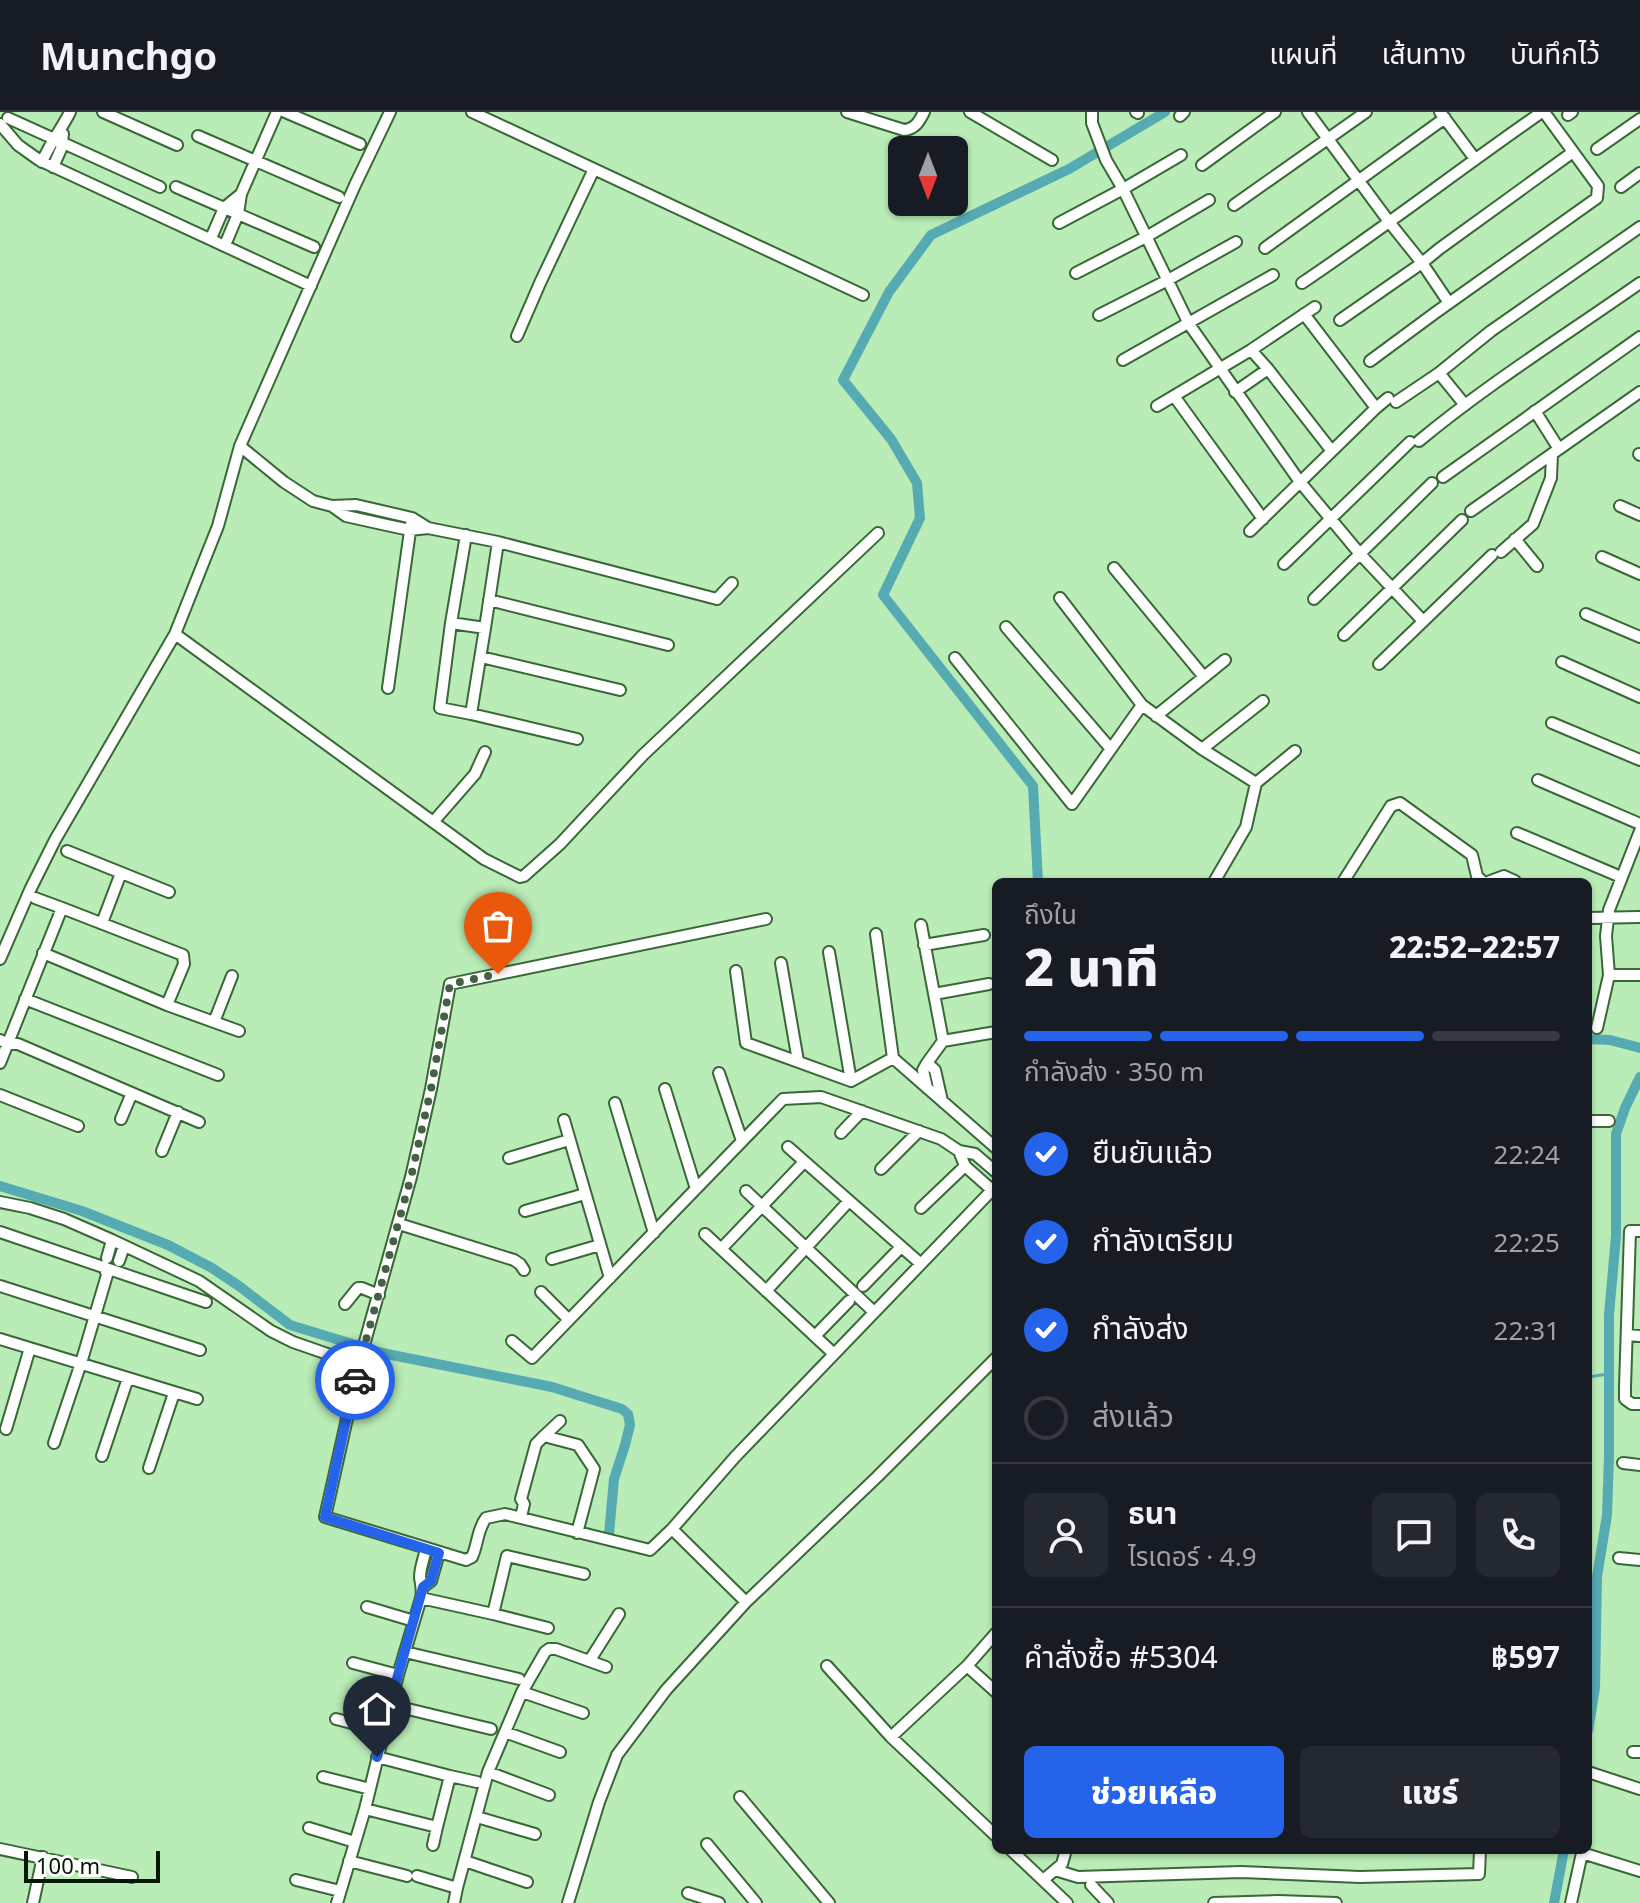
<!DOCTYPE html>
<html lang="th">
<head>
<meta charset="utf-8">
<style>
	:root { --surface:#171b24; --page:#242831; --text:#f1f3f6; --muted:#9ea1a6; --line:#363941; --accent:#2563eb }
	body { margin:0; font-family:"Noto Sans","Noto Sans Thai",sans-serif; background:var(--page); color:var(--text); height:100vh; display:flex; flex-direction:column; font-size:30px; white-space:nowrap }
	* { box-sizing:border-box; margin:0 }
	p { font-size:26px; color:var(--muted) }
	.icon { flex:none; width:44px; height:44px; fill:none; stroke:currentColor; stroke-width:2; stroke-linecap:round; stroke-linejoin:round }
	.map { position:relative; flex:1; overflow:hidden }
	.drawer { position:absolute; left:992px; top:766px; width:600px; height:976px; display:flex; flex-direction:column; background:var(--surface); border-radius:12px; box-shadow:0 2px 6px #0004 }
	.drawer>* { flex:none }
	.needle { width:52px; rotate:180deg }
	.fabs { position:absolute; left:888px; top:24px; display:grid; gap:16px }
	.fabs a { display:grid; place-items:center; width:80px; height:80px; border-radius:12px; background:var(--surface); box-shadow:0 2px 6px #0004; font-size:40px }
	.scale { position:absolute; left:24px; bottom:20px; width:136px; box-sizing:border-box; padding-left:8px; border:4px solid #051705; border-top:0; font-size:22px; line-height:28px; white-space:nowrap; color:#051705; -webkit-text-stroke:6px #fafff9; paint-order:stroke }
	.pin { position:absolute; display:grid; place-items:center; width:68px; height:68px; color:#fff; margin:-82px -34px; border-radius:50% 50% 50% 0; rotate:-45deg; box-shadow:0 0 8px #0007 }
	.pin .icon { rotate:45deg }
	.courier { position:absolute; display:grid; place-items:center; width:80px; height:80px; margin:-40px; border:6px solid #2563eb; border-radius:50%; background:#fff; color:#222; box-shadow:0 2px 10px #0007 }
	.head em { font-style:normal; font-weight:800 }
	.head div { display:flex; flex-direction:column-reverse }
	.head { display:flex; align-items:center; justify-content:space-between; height:136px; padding:0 32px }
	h1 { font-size:52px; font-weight:800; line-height:60px }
	.bar { display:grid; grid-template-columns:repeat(4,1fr); gap:12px 8px; align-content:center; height:96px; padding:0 32px }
	.bar i { height:10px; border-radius:6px; background:var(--line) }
	.bar .active { background:var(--accent) }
	.bar p { grid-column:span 4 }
	.line { display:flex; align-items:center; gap:20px; padding:0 32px; border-top:2px solid var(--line) }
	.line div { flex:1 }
	.round { display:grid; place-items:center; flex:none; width:84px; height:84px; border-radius:12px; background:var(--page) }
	ol { padding:0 32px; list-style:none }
	li { display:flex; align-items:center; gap:24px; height:88px }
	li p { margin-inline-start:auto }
	li .icon { padding:8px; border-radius:50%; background:var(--accent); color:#fff; stroke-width:4 }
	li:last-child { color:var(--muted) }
	li i { width:44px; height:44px; border:4px solid var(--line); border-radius:50% }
	.primary-button { display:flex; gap:16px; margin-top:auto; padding:16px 32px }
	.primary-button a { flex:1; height:92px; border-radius:12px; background:var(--accent); color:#fff; font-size:32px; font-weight:800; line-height:92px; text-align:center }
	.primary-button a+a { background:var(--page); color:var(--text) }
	header { display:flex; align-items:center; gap:48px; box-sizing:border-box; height:112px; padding:0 40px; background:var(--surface); border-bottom:2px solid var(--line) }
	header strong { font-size:38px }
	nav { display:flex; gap:44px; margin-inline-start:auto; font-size:28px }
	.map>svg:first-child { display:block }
</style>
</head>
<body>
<header>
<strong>Munchgo</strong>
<nav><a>แผนที่</a><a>เส้นทาง</a><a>บันทึกไว้</a></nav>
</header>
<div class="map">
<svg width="1640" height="1791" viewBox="0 0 1640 1791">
	<rect width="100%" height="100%" fill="#b9ecb6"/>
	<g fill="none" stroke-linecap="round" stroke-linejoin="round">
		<path stroke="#56abb3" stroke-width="3" d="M1588,1265L1608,1262"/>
		<path stroke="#56abb3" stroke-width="10" d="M1038,770L1033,674L883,483L920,406L917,371L891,327L843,268L889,180L931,123L1069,57L1165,0
			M1588,927L1610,928L1640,936
			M0,1074L82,1099L168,1133L212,1156L239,1174L290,1213L382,1241L552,1275L622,1297L628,1302L630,1313L625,1333L614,1367L609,1422
			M1588,1619L1595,1576L1597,1465L1607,1403L1609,1345V1203L1616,1124V1022L1625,996L1640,965
			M1554,1791L1564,1738"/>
		<defs>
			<path id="street" d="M103,0L177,33
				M285,0L360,32
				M472,0L863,183
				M847,0L904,18C915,17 919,10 924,0
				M970,0L1052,48
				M1092,0V11L1106,48L1123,77L1189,212L1300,370L1360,442L1423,509
				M1136,0L1138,1
				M1308,0L1390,111L1422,151L1449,191
				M1440,0L1475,47
				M1568,3L1572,0
				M1180,4L1184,0
				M8,6L160,75
				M0,12L18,33L39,48L311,174
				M198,24L339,85
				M1597,37L1640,7
				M42,50C50,31 61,18 70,0
				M1202,53L1275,0
				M53,55L61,37L63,22
				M176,75L314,135
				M1621,75L1640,61
				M1234,93L1366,0
				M1059,111L1123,77L1181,43
				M211,126L224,96L241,82
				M225,133L238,102L241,82L277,0
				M1265,136L1445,6
				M1076,161L1146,125L1209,88
				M1302,171C1384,116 1461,56 1542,0
				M1099,203L1166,169L1236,130
				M1340,208L1422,151L1439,137L1573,40
				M517,224L540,171L594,57
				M1251,238L1268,257L1331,338
				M1123,248L1273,163
				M1370,249L1435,201L1597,86L1598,74L1544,0
				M1439,261L1465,293
				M1235,280L1268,257
				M1174,284L1263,407
				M1396,290L1439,261L1491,219L1640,115
				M1157,294L1251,238L1315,195
				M1376,296L1388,286
				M1535,299L1559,337
				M1419,329C1489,271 1566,223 1640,171
				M240,334L284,370L313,389L332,394L356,393L412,406L428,416
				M1639,342L1640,343
				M1443,365L1640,225
				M332,394L346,404L391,414L410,418L428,416L498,430L485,516L451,511L440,596L471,602L577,627
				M1620,394L1640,403
				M1471,399L1640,280
				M1250,419L1376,296L1304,202
				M1515,427L1537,454
				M498,430L717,487L732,471
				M1501,440L1533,412L1551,366L1552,342
				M1602,445L1640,462
				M1284,452L1410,330
				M1114,456L1204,565
				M1060,486L1142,593
				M1314,487L1432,371
				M489,488L668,533
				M1586,502L1640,525
				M451,511L466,423
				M1006,515L1110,636
				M175,522L484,747L520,765L524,764L560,732L643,643L878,421
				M1344,523L1462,408
				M481,545L620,578
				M955,546L1072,692L1142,593L1202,637L1256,671L1246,715L1214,770
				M1562,550L1640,585
				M1379,552L1492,443
				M388,576L411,412
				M471,602L485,516
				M1156,604L1225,548
				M1552,611L1640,648
				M1202,637L1263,589
				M1538,668L1640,712
				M1256,671L1295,639
				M434,709L475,662L485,640
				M1640,719L1609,798L1606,824L1609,863H1640
				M1517,721L1621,765
				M67,739L169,780
				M1343,770L1391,694L1400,691L1472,743L1477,764L1483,770
				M1488,770L1504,764L1515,769
				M35,786L62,796
				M1588,806L1640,805
				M766,807L450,872L431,977L411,1065L361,1244L325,1405L466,1448L472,1445C478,1432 477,1418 486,1406L505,1402L650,1438L672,1417L735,1345L996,1074
				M102,811L121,761
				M921,813L943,929L927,951
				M876,822L893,946L996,1036
				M924,833L984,823
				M829,840L851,969
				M0,847L30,778L55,728L175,522L218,414L240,334L355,73L390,0
				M781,851L798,949
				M736,859L746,931L851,969L893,946
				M934,882L989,872
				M25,887L218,963
				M167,893L214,910L232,864
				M214,910L239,919
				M1597,916L1609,863
				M0,928L8,932H18L199,1010
				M943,929L996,920
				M0,951L62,796L183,843L184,852L167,893L43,841
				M719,961L742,1029
				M927,976L923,958L927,951L935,958L942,989
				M665,977L696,1077
				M0,983L78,1014
				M615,991L654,1121
				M121,1007L132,981
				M564,1008L610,1166
				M1588,1009H1609
				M841,1021L862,999
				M788,1035L921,1152
				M162,1039L178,1000
				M509,1046L569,1028
				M881,1057L919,1019
				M992,1078L965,1054L959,1039L975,1042L996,1060
				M746,1079L874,1200
				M0,1090L30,1096L64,1107L112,1128L199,1169L271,1219L293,1230L359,1253
				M921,1096L965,1054
				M525,1099L585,1082
				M399,1112L514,1148L520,1152L524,1158
				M1640,1119H1630L1625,1275V1287L1632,1292H1640
				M0,1120L206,1190
				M705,1122L834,1242
				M721,1137L804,1050
				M107,1146L112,1128
				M552,1147L600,1133
				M119,1149L124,1134
				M0,1174L200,1238
				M863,1174L901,1135
				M766,1179L849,1089
				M541,1180L569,1208
				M345,1192L358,1176H362L379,1183
				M1627,1223L1640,1224
				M815,1224L849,1189
				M0,1227L197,1287
				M512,1229L532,1246L783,987L821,985L941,1027L959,1039
				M6,1317L30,1236
				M544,1324L560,1309
				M54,1331L81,1251L107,1163L104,1154
				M102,1344L128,1266
				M1623,1351L1640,1353
				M149,1356L174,1281
				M521,1405L524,1392L521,1387L536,1332L544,1324L578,1333L594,1357L577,1421
				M672,1417L746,1490
				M1619,1446L1640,1448
				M423,1475L431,1469L439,1441
				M421,1486C423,1478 421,1474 420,1465C420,1456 424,1446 426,1437
				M367,1495L414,1509
				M493,1502L548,1516
				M405,1540L519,1567
				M590,1548L619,1502
				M353,1551L398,1563
				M827,1554L891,1625L996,1724
				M967,1554L996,1580
				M522,1580L583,1601
				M391,1593L491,1617
				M336,1607L383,1619
				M505,1620L560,1640
				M891,1625L967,1554L996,1521
				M1633,1640H1640
				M488,1660L549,1683
				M1588,1660L1640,1677
				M450,1664L477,1670
				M323,1665L370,1677
				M740,1685L829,1791
				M365,1697L437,1715L450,1664L377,1645
				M477,1705L535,1722
				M309,1716L355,1730
				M707,1732L756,1791
				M433,1733L437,1715
				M0,1737L132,1765
				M1011,1738L1067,1791
				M349,1749L407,1764
				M465,1749L527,1770
				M1055,1758L1078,1765L1241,1760L1360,1765L1479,1762L1480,1738
				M417,1764L457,1776
				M296,1768L340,1779
				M1043,1768L1062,1752L1066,1738
				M1091,1773L1108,1791
				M688,1781L719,1791
				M33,1791L43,1745
				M337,1791L365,1697L398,1563L421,1486L493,1502L507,1444L584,1462
				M454,1791L457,1776L488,1660L522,1580L545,1540L549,1537H556L606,1555
				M568,1791L599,1690L617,1643L666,1578L746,1490L877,1365L996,1246
				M1214,1791L1278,1789L1336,1791
				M1571,1791L1582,1741L1640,1759"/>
		</defs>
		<use href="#street" stroke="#3a6738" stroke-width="14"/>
		<use href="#street" stroke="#fff" stroke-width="10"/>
	</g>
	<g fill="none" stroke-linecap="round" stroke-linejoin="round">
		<path stroke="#446243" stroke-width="8" stroke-dasharray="0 14.4" d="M355,1268L411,1065L431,977L450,872L498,862"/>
		<path stroke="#2563eb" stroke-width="10" d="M355,1268L325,1405L439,1441L431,1469L423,1475L398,1563L377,1645"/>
	</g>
</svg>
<div class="fabs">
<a><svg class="needle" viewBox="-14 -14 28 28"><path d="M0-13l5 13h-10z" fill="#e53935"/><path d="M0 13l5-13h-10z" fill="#9ea1a6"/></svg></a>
</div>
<div class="scale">100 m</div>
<div class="pin" style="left:498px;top:862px;background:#ea580c"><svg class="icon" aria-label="bag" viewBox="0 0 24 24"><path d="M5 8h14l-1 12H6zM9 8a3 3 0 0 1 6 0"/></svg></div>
<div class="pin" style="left:377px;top:1645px;background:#1f2937"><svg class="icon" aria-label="home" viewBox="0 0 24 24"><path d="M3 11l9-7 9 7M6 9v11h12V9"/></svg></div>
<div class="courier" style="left:355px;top:1268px"><svg class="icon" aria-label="car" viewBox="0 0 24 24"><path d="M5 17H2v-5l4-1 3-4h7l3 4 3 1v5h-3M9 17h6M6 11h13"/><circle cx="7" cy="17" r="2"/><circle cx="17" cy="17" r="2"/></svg></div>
<section class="drawer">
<div class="head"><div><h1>2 นาที</h1><p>ถึงใน</p></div><em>22:52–22:57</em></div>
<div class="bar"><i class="active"></i><i class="active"></i><i class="active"></i><i></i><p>กำลังส่ง · 350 m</p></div>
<ol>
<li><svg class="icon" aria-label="check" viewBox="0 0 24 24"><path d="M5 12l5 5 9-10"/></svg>ยืนยันแล้ว<p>22:24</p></li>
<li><svg class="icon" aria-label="check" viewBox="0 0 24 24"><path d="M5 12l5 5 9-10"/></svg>กำลังเตรียม<p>22:25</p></li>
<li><svg class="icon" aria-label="check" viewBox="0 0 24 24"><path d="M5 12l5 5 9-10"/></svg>กำลังส่ง<p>22:31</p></li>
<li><i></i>ส่งแล้ว</li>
</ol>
<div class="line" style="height:144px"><a class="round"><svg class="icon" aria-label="person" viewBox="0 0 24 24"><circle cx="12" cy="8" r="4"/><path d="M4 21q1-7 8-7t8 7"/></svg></a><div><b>ธนา</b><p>ไรเดอร์ · 4.9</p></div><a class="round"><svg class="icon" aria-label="chat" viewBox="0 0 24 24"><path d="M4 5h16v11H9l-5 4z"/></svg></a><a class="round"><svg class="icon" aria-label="phone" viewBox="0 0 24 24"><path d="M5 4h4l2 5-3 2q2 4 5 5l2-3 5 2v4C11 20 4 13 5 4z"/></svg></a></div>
<div class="line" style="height:104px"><div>คำสั่งซื้อ #5304</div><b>฿597</b></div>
<div class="primary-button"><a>ช่วยเหลือ</a><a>แชร์</a></div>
</section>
</div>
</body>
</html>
